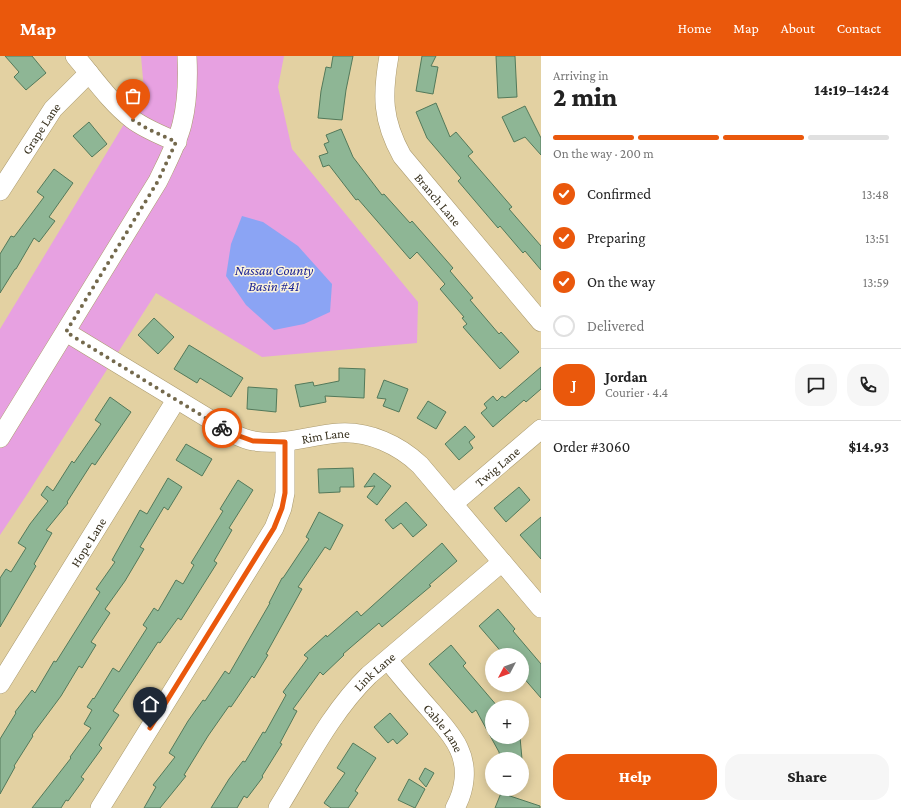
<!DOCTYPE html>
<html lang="en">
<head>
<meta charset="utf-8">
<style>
	:root { --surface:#fff; --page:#f6f6f6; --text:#222; --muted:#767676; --line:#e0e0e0; --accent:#ea580c }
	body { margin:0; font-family:"Crimson Pro",serif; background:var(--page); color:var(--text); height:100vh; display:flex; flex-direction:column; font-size:15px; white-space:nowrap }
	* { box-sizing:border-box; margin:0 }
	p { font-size:13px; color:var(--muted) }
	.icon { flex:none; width:22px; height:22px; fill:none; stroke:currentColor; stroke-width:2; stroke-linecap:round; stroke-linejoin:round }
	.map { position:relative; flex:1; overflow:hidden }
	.side { display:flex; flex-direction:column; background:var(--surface); width:360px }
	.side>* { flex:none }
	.needle { width:26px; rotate:229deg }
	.buttons { position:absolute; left:485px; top:592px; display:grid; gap:8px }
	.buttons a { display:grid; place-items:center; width:44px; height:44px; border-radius:50%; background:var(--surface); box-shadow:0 2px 10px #0003; font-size:20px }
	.pin { position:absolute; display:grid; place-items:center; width:34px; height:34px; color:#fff; margin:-41px -17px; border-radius:50% 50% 50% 0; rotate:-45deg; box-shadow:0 0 4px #0007 }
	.pin .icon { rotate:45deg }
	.courier { position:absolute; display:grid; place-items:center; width:40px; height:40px; margin:-20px; border:3px solid #ea580c; border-radius:50%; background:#fff; color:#222; box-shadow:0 1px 5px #0007 }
	.head em { font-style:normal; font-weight:800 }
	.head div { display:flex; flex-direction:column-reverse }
	.head { display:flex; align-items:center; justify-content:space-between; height:68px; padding:0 12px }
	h1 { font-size:26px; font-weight:800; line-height:30px }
	.bar { display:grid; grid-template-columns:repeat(4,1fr); gap:6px 4px; align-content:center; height:48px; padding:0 12px }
	.bar i { height:5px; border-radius:3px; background:var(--line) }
	.bar .on { background:var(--accent) }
	.bar p { grid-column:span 4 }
	.line { display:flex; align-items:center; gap:10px; padding:0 12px; border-top:1px solid var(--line) }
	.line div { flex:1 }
	.round { display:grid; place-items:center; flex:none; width:42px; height:42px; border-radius:16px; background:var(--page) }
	ol { padding:0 12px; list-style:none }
	li { display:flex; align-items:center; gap:12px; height:44px }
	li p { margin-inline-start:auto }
	li .icon { padding:4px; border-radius:50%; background:var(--accent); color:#fff; stroke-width:4 }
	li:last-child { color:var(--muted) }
	li i { width:22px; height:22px; border:2px solid var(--line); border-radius:50% }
	.cta { display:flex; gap:8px; margin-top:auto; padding:8px 12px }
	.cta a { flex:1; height:46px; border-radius:16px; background:var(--accent); color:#fff; font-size:16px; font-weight:800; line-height:46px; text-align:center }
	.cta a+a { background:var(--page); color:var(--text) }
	header { display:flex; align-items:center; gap:24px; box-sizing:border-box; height:56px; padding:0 20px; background:var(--accent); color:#fff }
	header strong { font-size:19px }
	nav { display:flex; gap:22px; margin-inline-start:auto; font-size:14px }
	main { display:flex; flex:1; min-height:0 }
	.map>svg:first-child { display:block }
</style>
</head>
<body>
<header>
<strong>Map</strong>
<nav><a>Home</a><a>Map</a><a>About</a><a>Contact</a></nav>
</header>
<main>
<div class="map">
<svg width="541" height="752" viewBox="0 0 541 752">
	<rect width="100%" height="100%" fill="#e3d1a2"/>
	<path fill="#e7a1e1" d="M141,0H284L278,31L292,93L418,246L417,287L262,301L156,237L26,440L0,479V273L144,35Z"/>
	<path fill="#8ba4f4" d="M242,160L263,166L298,190L332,228L330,256L304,268L274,274L246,249L226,220L231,188Z"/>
	<path fill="#8eb695" stroke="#53795a" d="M5,0H32L46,17L26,34L14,21L19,16Z
		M333,0H353L346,34L342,64L318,62L321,35L326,11L331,12Z
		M422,0H436L431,10L438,11L433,38L416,35Z
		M496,0H515L517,41L498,42Z
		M436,47L450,81L456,76L473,96L468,100L512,151L509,153L541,190V214L525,195L523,197L500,170L498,172L458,125L461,122L427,82L416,56Z
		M525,50L541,82V99L525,81L514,86L502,61Z
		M89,66L107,88L92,101L73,80Z
		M341,73L353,101L382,139L384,138L410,167L412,165L453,212L450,215L473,242L470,244L499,278L501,276L519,296L500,313L463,271L467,268L462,262L464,261L440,233L445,228L417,196L410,203L358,143L356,144L329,109L323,111L319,100L328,97L324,88L329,86L326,79Z
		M54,113L73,127L49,161L55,165L39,186L34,182L16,213H15L0,237V198L11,180L14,181L44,141L37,136Z
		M154,262L174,281L158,298L138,279Z
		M189,289L243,322L231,341L200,322L197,327L174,313Z
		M541,311V333L526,346L524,344L493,371L481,357L487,352L484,348L493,340L497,345L502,340L505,342Z
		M339,312L365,313L364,342L325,340L326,346L300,351L295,329L313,326L314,330L339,325Z
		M384,324L408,333L399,356L383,350L386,343L377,342Z
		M248,331L277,333L276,356L247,353Z
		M110,341L131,356L95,409L92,407L67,446L68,447L46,474L52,477L34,508L36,510L0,571V522L6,513L11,516L26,492L18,487L30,468L48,445L41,439L47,430L53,435L72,405L74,407L101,368L95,364Z
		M428,345L446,356L436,373L417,362Z
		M465,370L475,381L469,386L473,392L459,404L445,388Z
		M186,388L212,403L202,420L176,404Z
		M353,412L354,431H340V436L319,437L318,413Z
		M374,417L391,430L377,449L367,441L375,430L364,431Z
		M168,422L182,431L168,454L164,451L140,491L144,493L125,525L105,553L110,557L91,586L96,589L82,612L79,610L61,640L32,679L33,680L14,710L15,711L0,738V683L16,657L15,656L32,634L35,637L54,605L56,606L100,536L96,533L115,506L112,504L140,454L147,458Z
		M238,424L253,434L229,472L232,474L214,505L217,507L181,564L178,562L160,587L158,586L113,655L119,659L99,689L102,692L81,721L84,723L68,745L66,744L61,752H32L71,702L70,701L91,672L84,668L92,654L87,651L93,642L94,643L113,612L119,616L147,572L143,569L154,552L158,555L176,524L183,528L194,509L191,507L223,455L220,453Z
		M519,431L530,444L506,466L494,452Z
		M406,446L427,469L413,481L401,467L393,473L385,464Z
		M319,456L343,469L330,494L325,491L298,531L302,533L266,598L268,599L254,622L252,620L231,651L229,650L208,680L184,719L186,720L160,752H144L156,731L153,729L175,701L169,697L188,665L203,644L205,645L225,615L229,618L270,547H269L282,522H283L309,483L306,481Z
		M541,461V503L520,479Z
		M442,487L457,505L429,529L431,530L382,571L379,567L343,598L344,599L323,619L320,616L293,653L297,655L280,687L282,688L262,720L263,721L247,742L244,740L237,752H211L229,723L243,705L245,706L263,676L265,677L286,639L283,636L308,602L304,599L326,579L327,581L357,555L361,560Z
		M498,553L515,573L513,575L541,608V642L522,620V599H504L479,570Z
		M451,589L466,607L463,610L498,651H492V681H520L522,703H500L499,696L476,654L472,657L429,608Z
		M390,657L408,678L397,688L393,683L388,687L374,671Z
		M353,687L376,702L355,735L358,737L348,752H331L324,747L345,717L337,712Z
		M425,712L434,717L426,731L419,723Z
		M409,723L425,733L415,752L398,744Z
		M501,737L540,750V752H495Z"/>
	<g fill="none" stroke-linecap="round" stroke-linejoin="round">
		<defs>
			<g id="minor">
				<path d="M75,0C93,21 110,46 132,63C145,73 161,79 177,86"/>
				<path id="s1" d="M389,0C382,39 382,64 402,100L541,266"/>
				<path id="s2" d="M0,135L53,53L89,17"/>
				<path id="s3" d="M66,276L234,378C240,381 247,384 254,385C283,390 310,379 339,377C369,375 399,389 420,409L541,552"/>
				<path d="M0,382L158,125C167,106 177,88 182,68C187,48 188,20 187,0"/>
				<path id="s4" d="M453,448L541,373"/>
				<path id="s5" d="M388,604C402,622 417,639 432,656C441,667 453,679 459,693C468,712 465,734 455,752"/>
				<path id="s6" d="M0,628L176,344"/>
				<path d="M100,752L274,472L282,452L285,437V386"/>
				<path id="s7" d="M278,752C306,707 330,657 369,619L502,506"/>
			</g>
		</defs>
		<use href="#minor" stroke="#ab9a6e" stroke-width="20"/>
		<use href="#minor" stroke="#fff" stroke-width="19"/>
	</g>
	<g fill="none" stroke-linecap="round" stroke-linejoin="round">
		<path stroke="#74694c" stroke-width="4" stroke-dasharray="0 7.2" d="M133,64L148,73L176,86L158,125L66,276L222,372"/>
		<path stroke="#ea580c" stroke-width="5" d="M150,672L274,472L282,452L285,437V386L253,385L234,378L222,372"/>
	</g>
	<g text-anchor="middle" stroke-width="3" stroke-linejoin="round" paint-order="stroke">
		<g font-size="13" fill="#38311e" stroke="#fbf3db">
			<text dy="5" stroke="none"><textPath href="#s2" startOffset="75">Grape Lane</textPath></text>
			<text dy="5" stroke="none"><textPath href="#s1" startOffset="160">Branch Lane</textPath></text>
			<text dy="5" stroke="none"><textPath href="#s3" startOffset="290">Rim Lane</textPath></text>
			<text dy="5" stroke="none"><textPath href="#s4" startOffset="58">Twig Lane</textPath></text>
			<text dy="5" stroke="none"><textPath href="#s6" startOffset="167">Hope Lane</textPath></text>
			<text dy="5" stroke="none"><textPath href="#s7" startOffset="168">Link Lane</textPath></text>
			<text dy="5" stroke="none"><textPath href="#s5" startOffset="88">Cable Lane</textPath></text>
		</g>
		<g font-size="14" font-style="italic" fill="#1d2596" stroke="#fbf3db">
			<text x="274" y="219">Nassau County<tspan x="274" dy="16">Basin #41</tspan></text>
		</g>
	</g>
</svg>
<div class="buttons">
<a><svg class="needle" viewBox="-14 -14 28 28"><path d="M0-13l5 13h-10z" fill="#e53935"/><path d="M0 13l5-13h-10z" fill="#767676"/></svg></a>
<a>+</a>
<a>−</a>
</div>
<div class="pin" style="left:133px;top:64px;background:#ea580c"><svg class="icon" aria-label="bag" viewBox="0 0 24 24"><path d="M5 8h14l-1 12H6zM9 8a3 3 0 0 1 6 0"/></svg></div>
<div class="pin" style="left:150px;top:672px;background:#1f2937"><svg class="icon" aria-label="home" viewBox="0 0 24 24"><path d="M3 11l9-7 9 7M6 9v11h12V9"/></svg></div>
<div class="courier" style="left:222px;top:372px"><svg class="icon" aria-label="bike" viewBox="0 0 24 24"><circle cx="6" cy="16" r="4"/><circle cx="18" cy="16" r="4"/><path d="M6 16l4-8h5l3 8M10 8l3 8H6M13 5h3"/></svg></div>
</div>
<section class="side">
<div class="head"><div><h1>2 min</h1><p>Arriving in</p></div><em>14:19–14:24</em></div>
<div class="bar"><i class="on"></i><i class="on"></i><i class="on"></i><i></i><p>On the way · 200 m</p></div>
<ol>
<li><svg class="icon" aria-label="check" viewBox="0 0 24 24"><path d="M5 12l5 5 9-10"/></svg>Confirmed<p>13:48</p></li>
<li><svg class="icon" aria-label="check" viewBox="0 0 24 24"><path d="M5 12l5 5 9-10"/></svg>Preparing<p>13:51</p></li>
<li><svg class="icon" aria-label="check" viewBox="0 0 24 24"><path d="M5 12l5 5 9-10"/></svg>On the way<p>13:59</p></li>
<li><i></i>Delivered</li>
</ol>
<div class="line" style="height:72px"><b class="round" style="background:var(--accent);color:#fff">J</b><div><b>Jordan</b><p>Courier · 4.4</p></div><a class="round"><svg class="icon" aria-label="chat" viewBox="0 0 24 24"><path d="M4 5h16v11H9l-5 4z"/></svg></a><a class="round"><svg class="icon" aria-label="phone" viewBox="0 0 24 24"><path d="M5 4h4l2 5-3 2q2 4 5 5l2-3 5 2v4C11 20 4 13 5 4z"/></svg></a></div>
<div class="line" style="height:52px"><div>Order #3060</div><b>$14.93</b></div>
<div class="cta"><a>Help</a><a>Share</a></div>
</section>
</main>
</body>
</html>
